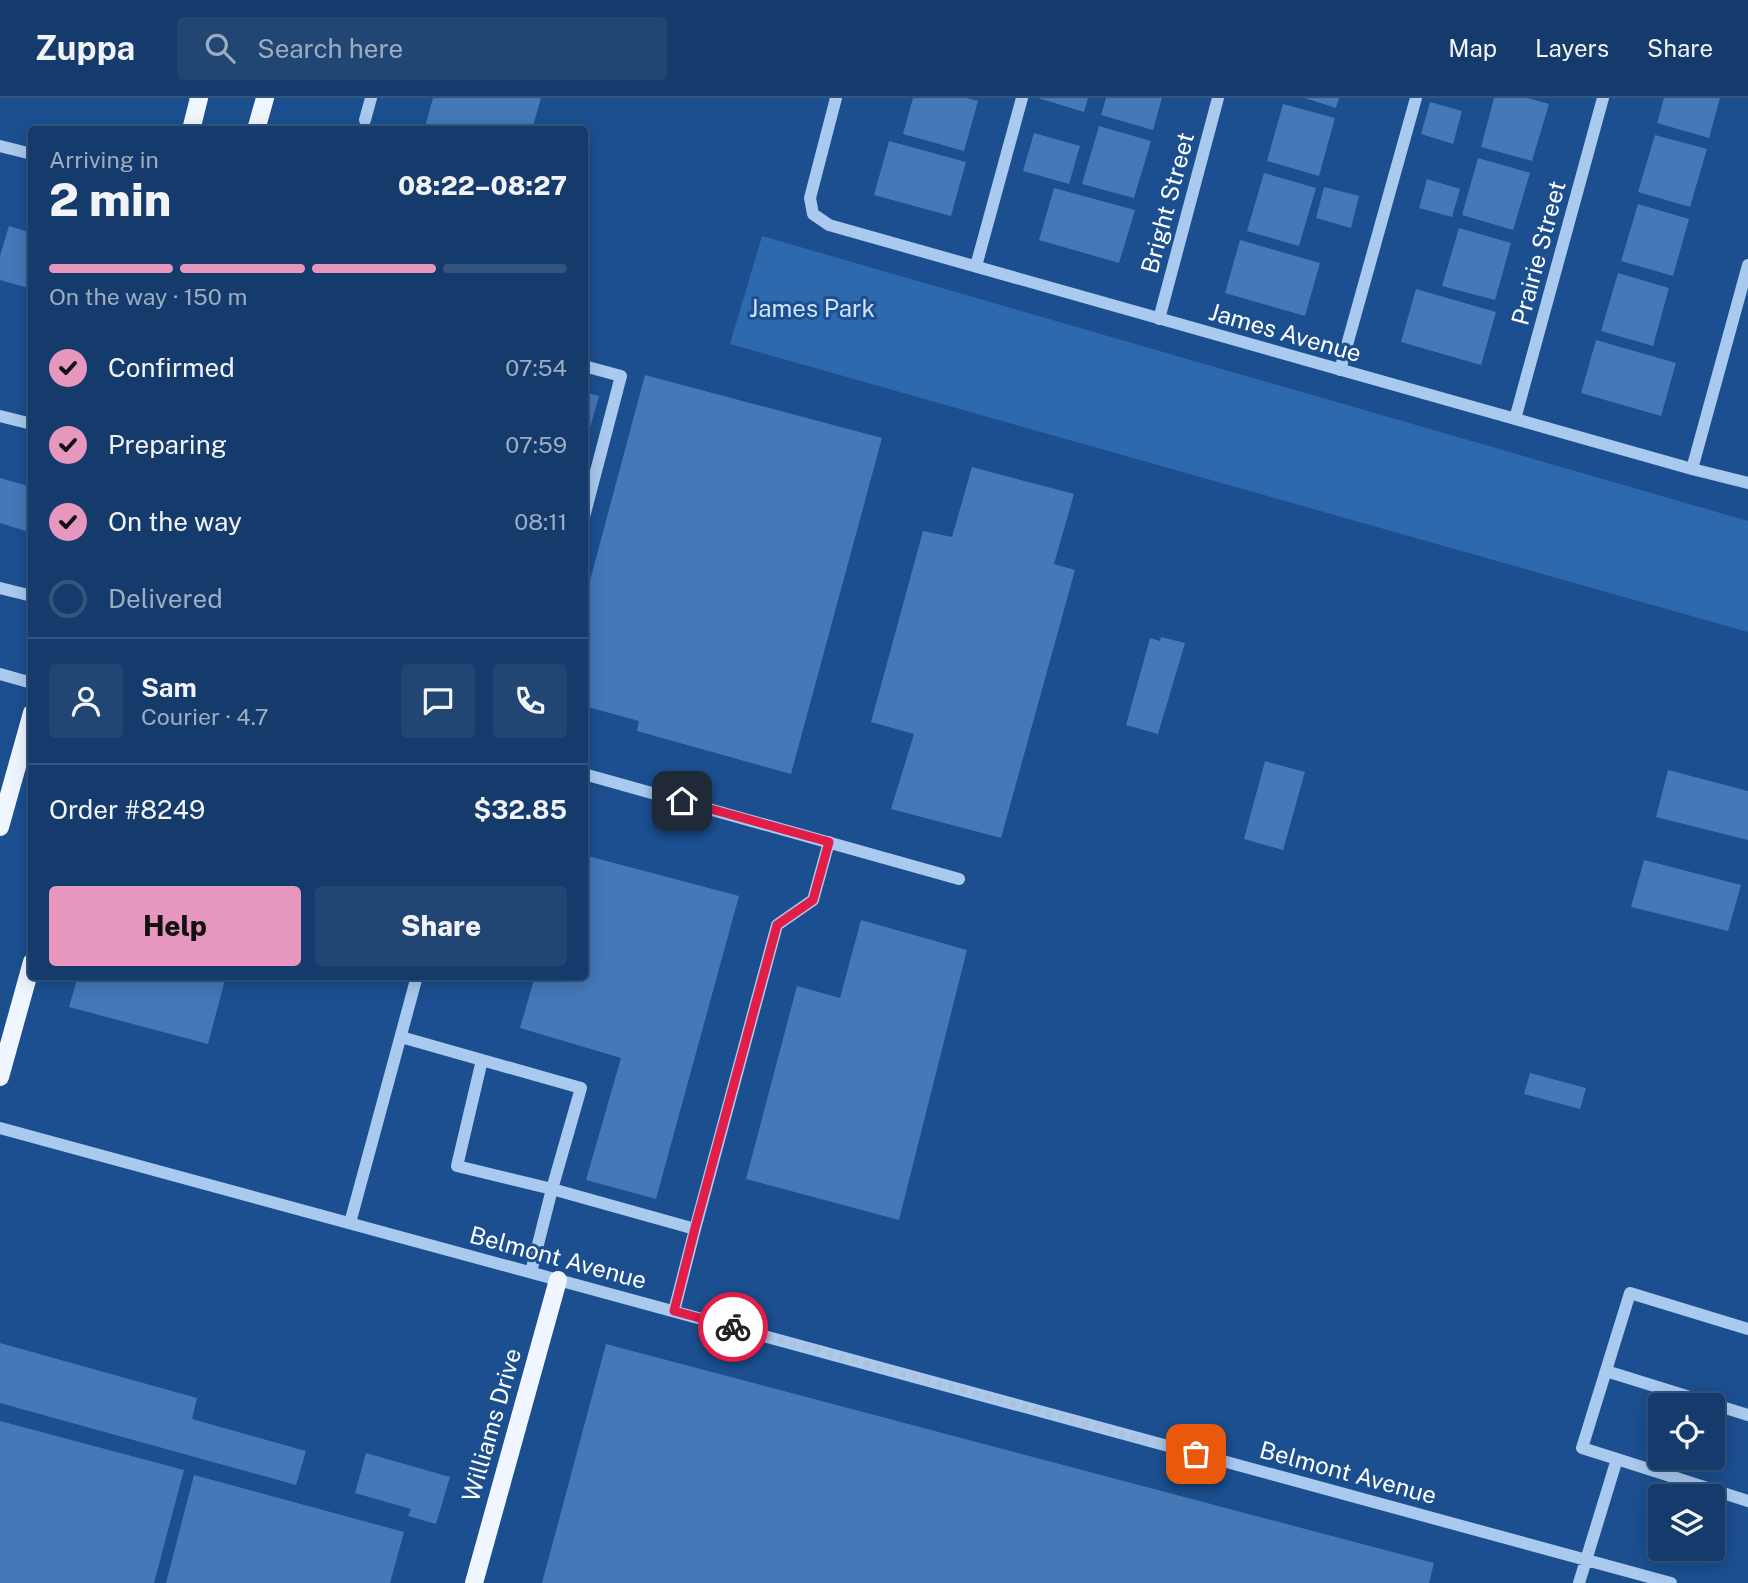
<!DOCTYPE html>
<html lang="en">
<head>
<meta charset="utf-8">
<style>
	:root { --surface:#143b6b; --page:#214673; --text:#f1f3f6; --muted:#9dadc1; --line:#33557e; --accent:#e797bd }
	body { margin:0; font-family:"Public Sans",sans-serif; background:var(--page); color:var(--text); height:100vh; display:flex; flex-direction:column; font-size:26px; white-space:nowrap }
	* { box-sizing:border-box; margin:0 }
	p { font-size:23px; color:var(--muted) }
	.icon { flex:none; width:38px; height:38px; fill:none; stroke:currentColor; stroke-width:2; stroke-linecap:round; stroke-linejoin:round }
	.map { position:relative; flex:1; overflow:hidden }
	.side { position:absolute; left:28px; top:28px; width:560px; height:854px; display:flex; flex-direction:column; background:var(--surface); border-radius:7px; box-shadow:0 4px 18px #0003,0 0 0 2px var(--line) }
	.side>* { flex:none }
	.fabs { position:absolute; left:1648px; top:1295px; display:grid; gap:14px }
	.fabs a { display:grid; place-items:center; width:77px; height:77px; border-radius:7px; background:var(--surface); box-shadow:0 4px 18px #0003,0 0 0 2px var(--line); font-size:35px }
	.pin { position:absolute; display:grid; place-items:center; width:60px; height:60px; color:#fff; margin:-30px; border-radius:14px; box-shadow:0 4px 10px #0006 }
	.courier { position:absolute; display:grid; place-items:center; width:70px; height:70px; margin:-35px; border:5px solid #e11d48; border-radius:50%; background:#fff; color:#222; box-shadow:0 2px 9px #0007 }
	.head em { font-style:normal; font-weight:800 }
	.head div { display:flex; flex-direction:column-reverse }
	.head { display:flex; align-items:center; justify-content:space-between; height:119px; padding:0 21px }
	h1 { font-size:46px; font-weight:800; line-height:52px }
	.bar { display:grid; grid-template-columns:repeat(4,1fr); gap:10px 7px; align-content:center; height:84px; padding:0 21px }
	.bar i { height:9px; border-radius:5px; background:var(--line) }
	.bar .selected { background:var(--accent) }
	.bar p { grid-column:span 4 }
	.line { display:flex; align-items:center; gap:18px; padding:0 21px; border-top:2px solid var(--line) }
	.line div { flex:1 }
	.round { display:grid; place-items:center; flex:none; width:74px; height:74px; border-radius:7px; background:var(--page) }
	ol { padding:0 21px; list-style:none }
	li { display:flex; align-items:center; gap:21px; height:77px }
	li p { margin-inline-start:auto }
	li .icon { padding:7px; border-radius:50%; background:var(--accent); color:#111; stroke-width:4 }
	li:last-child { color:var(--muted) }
	li i { width:38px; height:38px; border:4px solid var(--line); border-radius:50% }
	.button { display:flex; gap:14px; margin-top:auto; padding:14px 21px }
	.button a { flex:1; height:80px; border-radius:7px; background:var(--accent); color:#111; font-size:28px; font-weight:800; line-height:80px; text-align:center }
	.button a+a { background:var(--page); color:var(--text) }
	header { display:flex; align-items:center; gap:42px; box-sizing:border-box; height:98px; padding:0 35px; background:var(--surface); border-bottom:2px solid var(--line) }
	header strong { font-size:33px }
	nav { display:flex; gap:38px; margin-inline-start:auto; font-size:24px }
	.search { width:490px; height:63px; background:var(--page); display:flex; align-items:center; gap:18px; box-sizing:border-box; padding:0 24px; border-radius:7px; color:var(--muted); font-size:26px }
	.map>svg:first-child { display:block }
</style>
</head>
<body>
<header>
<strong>Zuppa</strong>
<div class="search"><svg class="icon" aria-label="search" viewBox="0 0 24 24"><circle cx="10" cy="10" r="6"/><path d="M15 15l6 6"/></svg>Search here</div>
<nav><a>Map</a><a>Layers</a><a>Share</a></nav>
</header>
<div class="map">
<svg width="1748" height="1485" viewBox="0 0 1748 1485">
	<rect width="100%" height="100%" fill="#1b4f8f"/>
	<path fill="#2e69ad" d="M762,138L1748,423V534L730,246Z"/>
	<path fill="#4478b7" d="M433,0H541L532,32H424Z
		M913,0H967L978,3L964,53L903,36Z
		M1038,0H1088L1084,14Z
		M1106,0H1162L1153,32L1101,17Z
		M1305,0H1339L1336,10Z
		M1494,0H1528L1549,6L1532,63L1481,49Z
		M1664,0H1720L1709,40L1657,25Z
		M1430,4L1462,13L1453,46L1421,36Z
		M1283,6L1335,20L1319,78L1267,63Z
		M1099,28L1151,43L1134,100L1082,86Z
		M1034,35L1080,48L1069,86L1023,73Z
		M1655,37L1707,51L1690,109L1638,94Z
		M889,43L966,64L951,118L874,97Z
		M1478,60L1530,75L1513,132L1462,117Z
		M1264,75L1316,90L1299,148L1247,133Z
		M1427,81L1460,91L1452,119L1419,110Z
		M1324,89L1359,98L1351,130L1316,120Z
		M1054,90L1135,112L1119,165L1039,142Z
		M1638,106L1689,121L1673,178L1621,163Z
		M9,128L32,135V191L0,182V158Z
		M1459,130L1511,145L1495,202L1442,188Z
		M1240,142L1320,165L1305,218L1225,195Z
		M1618,175L1669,190L1653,248L1601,233Z
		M1416,191L1496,214L1481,267L1401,244Z
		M1596,242L1676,265L1661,318L1581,295Z
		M645,277L882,340L791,676L637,633L639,623L584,608V505Z
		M584,294L599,298L585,347H584Z
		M972,369L1074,396L1054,466L1075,472L1001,740L891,711L914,636L871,624L923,433L952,439Z
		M0,380L32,389V435L0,425Z
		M1161,539L1185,545L1158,636L1126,627L1150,540L1160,543Z
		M1265,663L1305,674L1283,752L1244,741Z
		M1668,672L1748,693V742L1656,719Z
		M584,757L739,798L656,1101L586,1082L621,960L520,930L535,878H584Z
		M1644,762L1741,787L1728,833L1631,809Z
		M861,822L967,852L899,1122L746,1081L797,888L840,900Z
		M78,878H226L208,946L69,909Z
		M1530,975L1586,990L1580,1011L1524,996Z
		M0,1245L197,1300L192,1321L306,1353L296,1387L0,1305Z
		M606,1246L1434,1465L1429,1485H542Z
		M0,1323L184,1372L154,1485H0Z
		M366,1355L450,1379L436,1426L408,1418L411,1411L355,1395Z
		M194,1377L404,1434L390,1485H166Z"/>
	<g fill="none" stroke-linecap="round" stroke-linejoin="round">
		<path stroke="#a9c9ee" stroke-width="12" d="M836,0L810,100L813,116L829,127L1692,371L1748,385
			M365,22L371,0
			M0,48L32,56
			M976,168L1022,0
			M1159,221L1218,0
			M584,268L621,278L584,419
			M1340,272L1416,0
			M0,318L32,326
			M1515,321L1603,0
			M1692,371L1748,167
			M0,490L32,498
			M0,576L32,585
			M584,676L959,781
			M401,939L482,962L457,1068L552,1091L531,1174
			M482,962L581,990L552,1091L695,1131L777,827L813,802L829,744
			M0,1030L1671,1485
			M350,1125L417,878
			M674,1213L695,1131
			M1606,1273L1748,1317
			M1617,1361L1748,1403
			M1579,1485L1617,1361L1582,1350L1630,1195L1748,1231"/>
		<path stroke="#f0f6ff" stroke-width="18" d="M191,32L199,0
			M256,32L265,0
			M0,729L32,615
			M0,979L32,864
			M474,1485L558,1182"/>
	</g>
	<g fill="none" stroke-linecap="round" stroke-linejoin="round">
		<path stroke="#afc1d8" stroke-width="7" stroke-dasharray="0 12.6" d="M733,1229L1196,1356"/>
		<path stroke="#e11d48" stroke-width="9" d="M682,703L829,744L813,802L777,827L695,1130L674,1213L733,1229"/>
	</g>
	<g text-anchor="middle" stroke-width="6" stroke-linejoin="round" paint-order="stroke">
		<g font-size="24" fill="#fff" stroke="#1b4f8f">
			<text transform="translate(1168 105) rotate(-75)" y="8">Bright Street</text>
			<text transform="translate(1539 155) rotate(-75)" y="8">Prairie Street</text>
			<text transform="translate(1285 235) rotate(16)" y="8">James Avenue</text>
			<text transform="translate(558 1160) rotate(15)" y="8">Belmont Avenue</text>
			<text transform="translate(492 1327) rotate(-74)" y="8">Williams Drive</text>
			<text transform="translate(1348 1375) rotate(15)" y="8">Belmont Avenue</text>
		</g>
		<g font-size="24" fill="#cfe3fa" stroke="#1b4f8f">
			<text x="812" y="219">James Park</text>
		</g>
	</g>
</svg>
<div class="fabs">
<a><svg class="icon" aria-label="locate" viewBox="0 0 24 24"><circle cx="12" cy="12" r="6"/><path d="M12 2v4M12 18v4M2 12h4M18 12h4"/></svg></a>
<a><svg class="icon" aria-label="layers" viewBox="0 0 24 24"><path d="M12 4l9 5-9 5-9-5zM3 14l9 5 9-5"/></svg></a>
</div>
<div class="pin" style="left:1196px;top:1356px;background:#ea580c"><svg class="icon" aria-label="bag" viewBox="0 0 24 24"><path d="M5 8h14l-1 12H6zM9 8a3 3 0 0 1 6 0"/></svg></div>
<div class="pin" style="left:682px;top:703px;background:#1f2937"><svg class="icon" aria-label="home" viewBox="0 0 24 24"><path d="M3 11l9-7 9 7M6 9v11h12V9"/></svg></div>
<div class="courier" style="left:733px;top:1229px"><svg class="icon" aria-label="bike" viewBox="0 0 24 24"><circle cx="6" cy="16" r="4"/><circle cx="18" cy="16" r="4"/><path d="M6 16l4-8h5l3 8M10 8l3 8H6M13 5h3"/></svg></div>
<section class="side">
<div class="head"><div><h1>2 min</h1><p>Arriving in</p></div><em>08:22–08:27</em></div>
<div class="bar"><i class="selected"></i><i class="selected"></i><i class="selected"></i><i></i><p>On the way · 150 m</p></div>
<ol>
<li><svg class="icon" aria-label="check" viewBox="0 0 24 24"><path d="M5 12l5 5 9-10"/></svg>Confirmed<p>07:54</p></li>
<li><svg class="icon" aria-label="check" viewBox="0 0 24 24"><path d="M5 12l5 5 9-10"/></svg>Preparing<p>07:59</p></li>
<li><svg class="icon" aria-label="check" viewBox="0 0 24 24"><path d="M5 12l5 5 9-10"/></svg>On the way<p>08:11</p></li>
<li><i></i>Delivered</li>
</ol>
<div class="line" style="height:126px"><a class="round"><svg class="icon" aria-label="person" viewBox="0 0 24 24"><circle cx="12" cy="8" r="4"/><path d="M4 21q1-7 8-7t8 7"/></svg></a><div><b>Sam</b><p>Courier · 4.7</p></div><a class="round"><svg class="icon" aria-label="chat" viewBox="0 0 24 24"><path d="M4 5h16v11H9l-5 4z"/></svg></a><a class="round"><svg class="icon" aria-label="phone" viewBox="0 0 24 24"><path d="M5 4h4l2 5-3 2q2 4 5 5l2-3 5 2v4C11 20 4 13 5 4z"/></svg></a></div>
<div class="line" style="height:91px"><div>Order #8249</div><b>$32.85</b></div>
<div class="button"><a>Help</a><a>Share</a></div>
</section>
</div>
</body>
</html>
